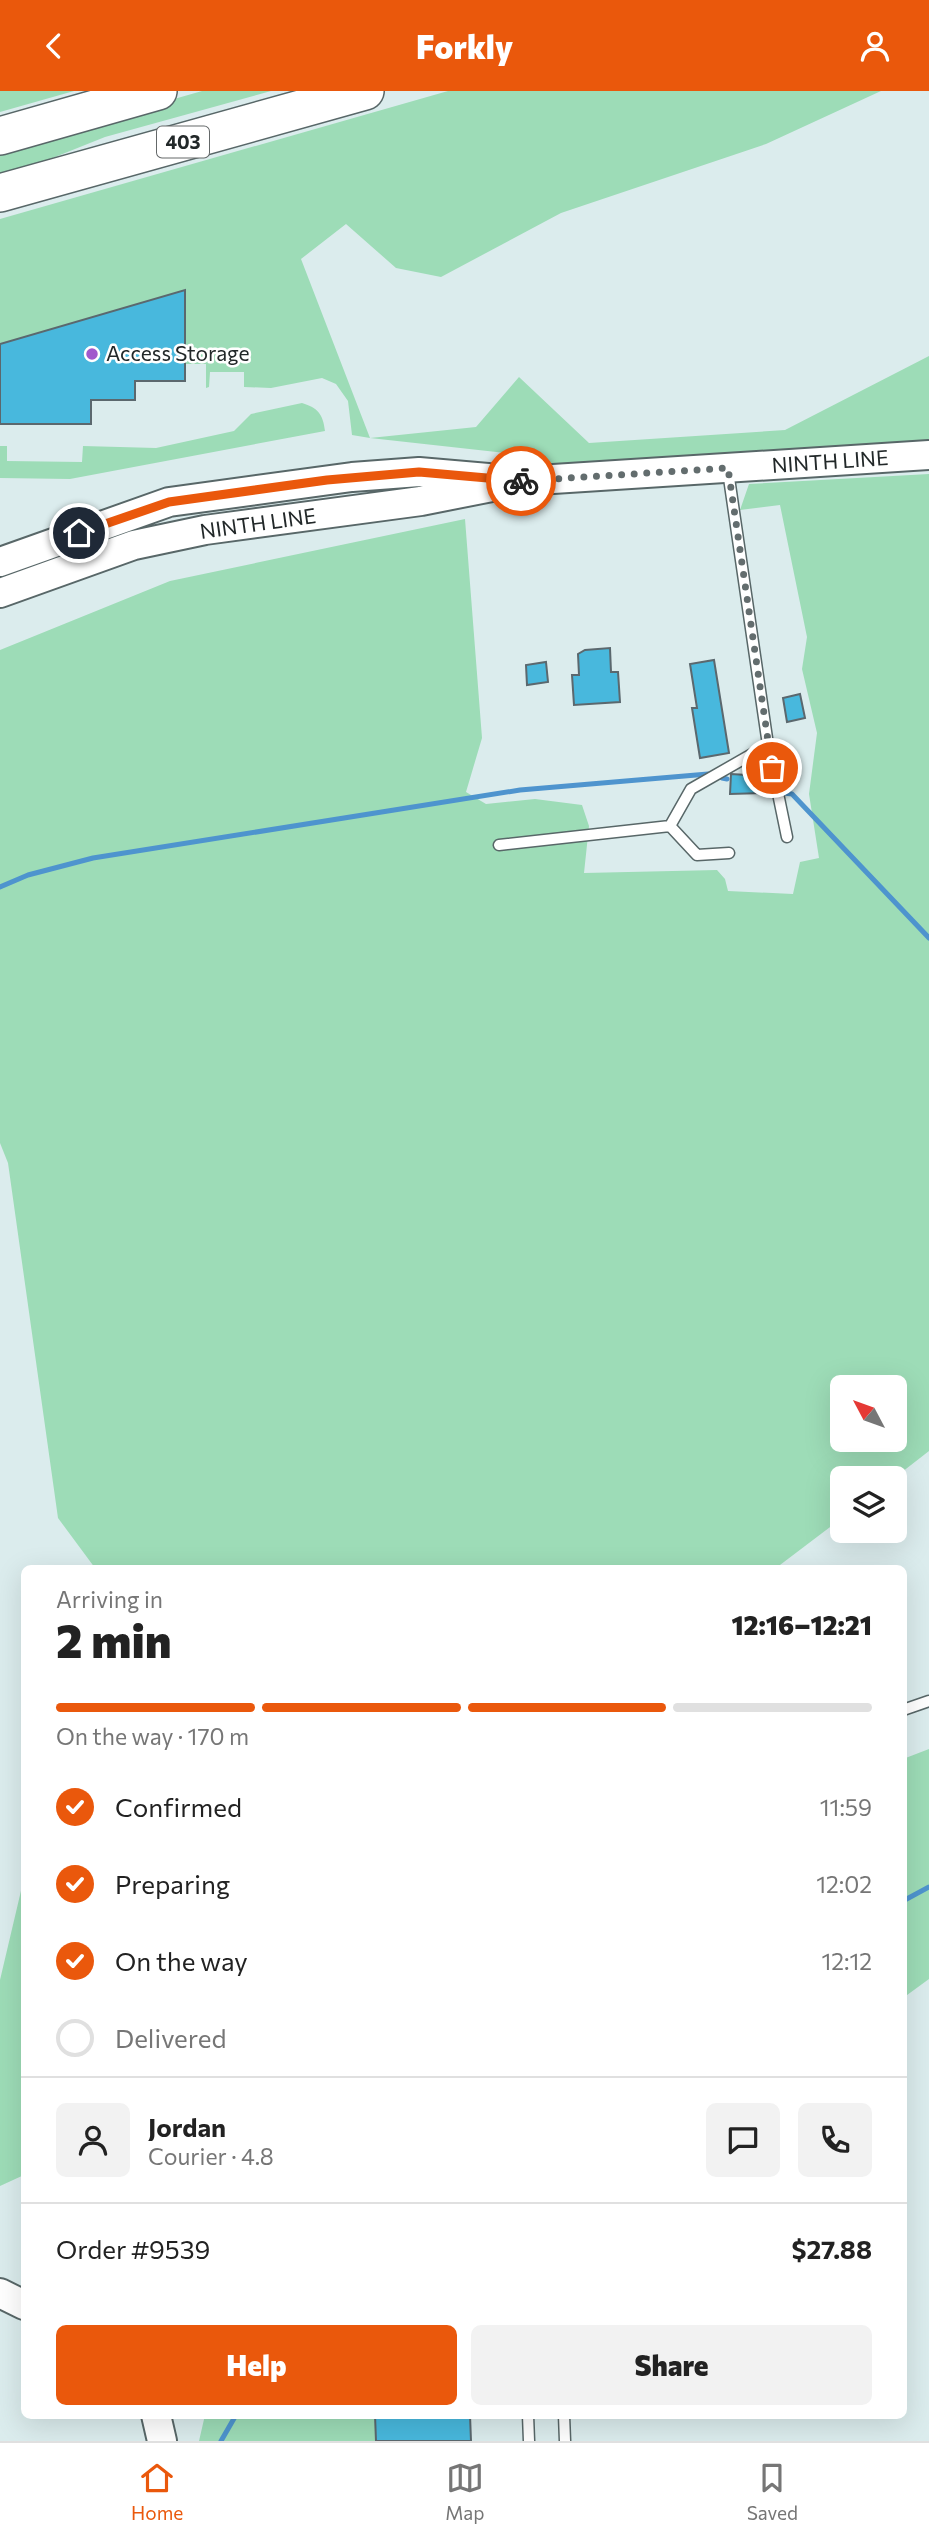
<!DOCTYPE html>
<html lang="en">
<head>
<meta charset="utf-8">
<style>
	:root { --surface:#fff; --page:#f2f2f2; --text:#222; --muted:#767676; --line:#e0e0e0; --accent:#ea580c }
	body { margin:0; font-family:Commissioner,sans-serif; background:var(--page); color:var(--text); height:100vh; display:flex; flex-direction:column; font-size:26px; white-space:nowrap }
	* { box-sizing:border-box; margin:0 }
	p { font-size:23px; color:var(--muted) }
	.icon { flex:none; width:38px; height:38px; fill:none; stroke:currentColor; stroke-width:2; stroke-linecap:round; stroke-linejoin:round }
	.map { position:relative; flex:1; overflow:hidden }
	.panel { position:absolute; left:21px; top:1474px; width:886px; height:854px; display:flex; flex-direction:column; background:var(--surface); border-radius:10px; box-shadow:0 7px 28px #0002 }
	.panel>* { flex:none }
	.needle { width:46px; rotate:311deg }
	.controls { position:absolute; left:830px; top:1284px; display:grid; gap:14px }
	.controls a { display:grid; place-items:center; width:77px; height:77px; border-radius:10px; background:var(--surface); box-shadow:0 7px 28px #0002; font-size:35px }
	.pin { position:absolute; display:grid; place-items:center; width:60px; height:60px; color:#fff; margin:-30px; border:4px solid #fff; border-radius:50%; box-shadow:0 2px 7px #0007 }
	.courier { position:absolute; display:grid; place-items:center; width:70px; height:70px; margin:-35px; border:5px solid #ea580c; border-radius:50%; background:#fff; color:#222; box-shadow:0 2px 9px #0007 }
	.overview em { font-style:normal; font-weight:800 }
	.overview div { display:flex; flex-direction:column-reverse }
	.overview { display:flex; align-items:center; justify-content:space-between; height:119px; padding:0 35px }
	h1 { font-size:46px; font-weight:800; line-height:52px }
	.bar { display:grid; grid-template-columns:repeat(4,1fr); gap:10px 7px; align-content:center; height:84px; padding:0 35px }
	.bar i { height:9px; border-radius:5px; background:var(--line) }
	.bar .on { background:var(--accent) }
	.bar p { grid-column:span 4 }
	.line { display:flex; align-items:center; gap:18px; padding:0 35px; border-top:2px solid var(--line) }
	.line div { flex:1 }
	.round { display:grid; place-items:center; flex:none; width:74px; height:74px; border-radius:10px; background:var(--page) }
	ol { padding:0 35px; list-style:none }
	li { display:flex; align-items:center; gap:21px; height:77px }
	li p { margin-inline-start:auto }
	li .icon { padding:7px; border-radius:50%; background:var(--accent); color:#fff; stroke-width:4 }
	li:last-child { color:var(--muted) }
	li i { width:38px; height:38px; border:4px solid var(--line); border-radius:50% }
	.button { display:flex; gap:14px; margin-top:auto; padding:14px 35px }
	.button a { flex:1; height:80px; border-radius:10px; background:var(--accent); color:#fff; font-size:28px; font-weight:800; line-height:80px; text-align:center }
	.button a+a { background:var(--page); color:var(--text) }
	header { display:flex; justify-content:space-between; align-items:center; height:91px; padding:0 35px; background:var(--accent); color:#fff; font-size:32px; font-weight:800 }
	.tabs { display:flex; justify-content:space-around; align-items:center; height:98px; border-top:2px solid var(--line); background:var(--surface); font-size:19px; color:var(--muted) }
	.tabs a { display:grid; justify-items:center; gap:4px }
	.tabs .on { color:var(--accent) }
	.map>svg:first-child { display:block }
</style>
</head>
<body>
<header><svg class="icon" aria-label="back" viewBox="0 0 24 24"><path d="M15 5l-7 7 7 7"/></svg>Forkly<svg class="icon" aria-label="person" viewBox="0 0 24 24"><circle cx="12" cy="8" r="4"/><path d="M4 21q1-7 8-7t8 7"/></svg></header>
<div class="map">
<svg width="929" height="2350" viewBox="0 0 929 2350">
	<rect width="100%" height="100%" fill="#dbeced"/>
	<path fill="#9ddcb7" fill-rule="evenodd" d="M0,0H74L0,21Z
		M202,0H271L105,46L40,72L0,84V64L122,23Z
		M448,0H881L766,53L561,122L441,186L396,177L346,133L301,168L370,347L476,336L519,286L589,352L785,339L929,265V352L547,377H515V363L370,347L352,344L348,310L336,293L322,287L271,297L244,296V281H210L209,296L206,297V273H185V199L0,253V128Z
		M302,312C318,317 323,323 325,340L70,388L0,387V355H7V370L82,371L83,355L156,357L234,340L251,323Z
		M929,383V1360L893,1388H842V1427L776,1477H95L58,1427L8,1072L0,1052V559L170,490L465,428L482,647L466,701L486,713L535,708L582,714L589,735L584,782L717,779L725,788L728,800L793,803L800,771L819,767L809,703L817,642L802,578L807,546L780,414L740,419L749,393ZM842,1297H894V1349H842Z
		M929,1658V1888L903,1907V1668Z
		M24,1787V2084L0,2095V1889Z
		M205,2324H375L376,2350H199Z"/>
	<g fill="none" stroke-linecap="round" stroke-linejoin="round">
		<path stroke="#4e94ce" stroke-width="5" d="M722,687L727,688
			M784,702L792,703L929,847
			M0,796L28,784L93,767L520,699L708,683
			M903,1810L929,1796
			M221,2350L236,2324"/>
	</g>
	<path fill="#48b8dd" stroke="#5b686e" stroke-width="2" d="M185,199V290H135V309H91V333H0V253Z
		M610,557L611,581H618L620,611L574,614L572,584H579L578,563L585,559Z
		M714,569L729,662L700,667L692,617H697L690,573Z
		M546,571L548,591L527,594L526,574Z
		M800,603L805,627L787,631L783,607Z
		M731,683L763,685L765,702L730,703Z
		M375,2324H470L471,2350H376Z"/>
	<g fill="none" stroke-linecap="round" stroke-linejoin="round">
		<defs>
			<path id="lane" d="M728,380L768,654L787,746
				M670,735L697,764L729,762
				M499,754L670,735L691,698L768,654
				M903,1619L929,1610
				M528,2324L529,2350
				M564,2324L565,2350"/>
			<path id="secondary" d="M0,471L169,411L352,386L419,381L488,387
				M0,502L134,454L205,439L421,410L522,390L929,364
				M0,2202L24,2214
				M156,2324L162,2350"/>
			<path id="highway" d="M0,45L158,0
				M0,102L365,0"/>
		</defs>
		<use href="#lane" stroke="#586768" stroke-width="13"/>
		<use href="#secondary" stroke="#586768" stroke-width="32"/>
		<use href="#highway" stroke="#586768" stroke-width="40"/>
		<use href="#lane" stroke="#fff" stroke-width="10"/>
		<use href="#secondary" stroke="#fff" stroke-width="28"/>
		<use href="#highway" stroke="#fff" stroke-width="37"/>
	</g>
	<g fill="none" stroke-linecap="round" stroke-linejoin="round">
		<path stroke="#636d6e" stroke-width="7" stroke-dasharray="0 12.6" d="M521,390L728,377L772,677"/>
		<path stroke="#ea580c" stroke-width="9" d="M79,442L169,411L327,389L419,381L521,390"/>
	</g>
	<circle fill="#a158cc" stroke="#fff" stroke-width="2.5" cx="92" cy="263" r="7"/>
	<g text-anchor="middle" stroke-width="5" stroke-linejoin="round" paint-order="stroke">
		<rect fill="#fff" stroke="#646869" stroke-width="2" x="157" y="35.5" width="52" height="31" rx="5"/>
		<g font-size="19" font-weight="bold" fill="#222829">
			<text x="183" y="58">403</text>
		</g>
		<g font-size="21" fill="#222829" stroke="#fff" text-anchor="start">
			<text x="106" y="270">Access Storage</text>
		</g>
		<g font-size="21" fill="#222829" stroke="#fff">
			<text transform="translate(830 371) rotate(-4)" y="7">NINTH LINE</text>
			<text transform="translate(258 433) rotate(-8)" y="7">NINTH LINE</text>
		</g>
	</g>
</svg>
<div class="controls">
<a><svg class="needle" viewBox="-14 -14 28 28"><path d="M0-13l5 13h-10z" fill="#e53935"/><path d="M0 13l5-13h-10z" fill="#767676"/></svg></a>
<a><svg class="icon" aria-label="layers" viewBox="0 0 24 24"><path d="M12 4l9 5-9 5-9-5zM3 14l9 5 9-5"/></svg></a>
</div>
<div class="pin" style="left:772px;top:677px;background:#ea580c"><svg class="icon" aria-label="bag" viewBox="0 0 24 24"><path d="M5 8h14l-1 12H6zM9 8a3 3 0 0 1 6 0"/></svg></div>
<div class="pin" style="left:79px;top:442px;background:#1f2937"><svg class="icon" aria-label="home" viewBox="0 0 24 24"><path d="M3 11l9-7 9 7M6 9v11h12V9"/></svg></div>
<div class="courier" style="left:521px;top:390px"><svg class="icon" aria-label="bike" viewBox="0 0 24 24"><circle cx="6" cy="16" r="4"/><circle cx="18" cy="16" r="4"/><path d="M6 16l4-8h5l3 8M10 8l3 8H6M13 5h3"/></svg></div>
<section class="panel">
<div class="overview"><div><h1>2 min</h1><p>Arriving in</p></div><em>12:16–12:21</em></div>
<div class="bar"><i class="on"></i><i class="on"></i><i class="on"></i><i></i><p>On the way · 170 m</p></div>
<ol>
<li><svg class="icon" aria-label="check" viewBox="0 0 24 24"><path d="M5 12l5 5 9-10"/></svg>Confirmed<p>11:59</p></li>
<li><svg class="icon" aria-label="check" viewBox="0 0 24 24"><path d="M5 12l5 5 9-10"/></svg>Preparing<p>12:02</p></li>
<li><svg class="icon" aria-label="check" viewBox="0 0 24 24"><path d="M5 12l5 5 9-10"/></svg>On the way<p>12:12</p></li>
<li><i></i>Delivered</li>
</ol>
<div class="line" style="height:126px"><a class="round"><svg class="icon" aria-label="person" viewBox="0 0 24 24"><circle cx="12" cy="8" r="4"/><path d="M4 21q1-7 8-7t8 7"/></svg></a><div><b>Jordan</b><p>Courier · 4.8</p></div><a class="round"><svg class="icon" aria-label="chat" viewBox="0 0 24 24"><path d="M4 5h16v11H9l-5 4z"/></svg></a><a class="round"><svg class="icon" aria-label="phone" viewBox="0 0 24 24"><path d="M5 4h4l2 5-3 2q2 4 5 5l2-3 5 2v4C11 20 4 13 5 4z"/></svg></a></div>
<div class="line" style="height:91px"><div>Order #9539</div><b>$27.88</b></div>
<div class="button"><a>Help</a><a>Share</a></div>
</section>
</div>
<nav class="tabs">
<a class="on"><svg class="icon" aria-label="home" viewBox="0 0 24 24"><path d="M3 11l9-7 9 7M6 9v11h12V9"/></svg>Home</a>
<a><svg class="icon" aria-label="map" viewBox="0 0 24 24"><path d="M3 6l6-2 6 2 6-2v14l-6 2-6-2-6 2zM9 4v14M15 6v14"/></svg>Map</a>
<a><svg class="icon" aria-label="saved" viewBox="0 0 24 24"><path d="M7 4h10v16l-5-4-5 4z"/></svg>Saved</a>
</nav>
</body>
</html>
